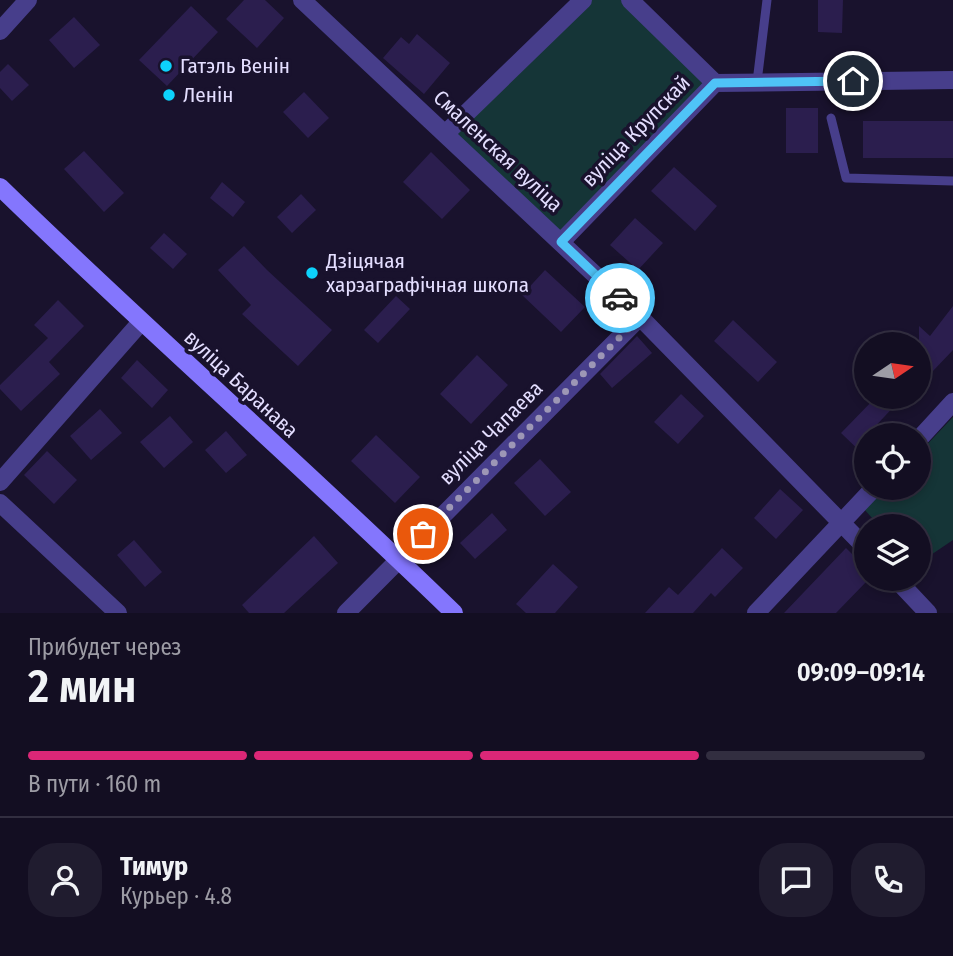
<!DOCTYPE html>
<html lang="ru">
<head>
<meta charset="utf-8">
<style>
	:root { --surface:#130e22; --page:#201c2f; --text:#f1f3f6; --muted:#9d9ca5; --line:#322e40; --accent:#db2777 }
	body { margin:0; font-family:"Fira Sans Condensed",sans-serif; background:var(--page); color:var(--text); height:100vh; display:flex; flex-direction:column; font-size:26px; white-space:nowrap }
	* { box-sizing:border-box; margin:0 }
	p { font-size:23px; color:var(--muted) }
	.icon { flex:none; width:38px; height:38px; fill:none; stroke:currentColor; stroke-width:2; stroke-linecap:round; stroke-linejoin:round }
	.map { position:relative; height:613px; overflow:hidden }
	.details { display:flex; flex-direction:column; background:var(--surface); flex:1 }
	.details>* { flex:none }
	.needle { width:46px; rotate:77deg }
	.fabs { position:absolute; left:854px; top:332px; display:grid; gap:14px }
	.fabs a { display:grid; place-items:center; width:77px; height:77px; border-radius:50%; background:var(--surface); box-shadow:0 4px 10px #0003,0 0 0 2px var(--line); font-size:35px }
	.pin { position:absolute; display:grid; place-items:center; width:60px; height:60px; color:#fff; margin:-30px; border:4px solid #fff; border-radius:50%; box-shadow:0 2px 7px #0007 }
	.courier { position:absolute; display:grid; place-items:center; width:70px; height:70px; margin:-35px; border:5px solid #4fc3f7; border-radius:50%; background:#fff; color:#222; box-shadow:0 2px 9px #0007 }
	.overview em { font-style:normal; font-weight:600 }
	.overview div { display:flex; flex-direction:column-reverse }
	.overview { display:flex; align-items:center; justify-content:space-between; height:119px; padding:0 28px }
	h1 { font-size:46px; font-weight:600; line-height:52px }
	.bar { display:grid; grid-template-columns:repeat(4,1fr); gap:10px 7px; align-content:center; height:84px; padding:0 28px }
	.bar i { height:9px; border-radius:5px; background:var(--line) }
	.bar .selected { background:var(--accent) }
	.bar p { grid-column:span 4 }
	.line { display:flex; align-items:center; gap:18px; padding:0 28px; border-top:2px solid var(--line) }
	.line div { flex:1 }
	.round { display:grid; place-items:center; flex:none; width:74px; height:74px; border-radius:28px; background:var(--page) }
	.map>svg:first-child { display:block }
</style>
</head>
<body>
<div class="map">
<svg width="953" height="613" viewBox="0 0 953 613">
	<rect width="100%" height="100%" fill="#19122d"/>
	<path fill="#153537" d="M589,0H625L710,84L561,237L453,133Z
		M953,417V540L919,563V527H880L864,509L884,488H919V453Z"/>
	<path fill="#2b1e4e" d="M244,0H265L284,18L257,48L226,19Z
		M818,0H843L842,33L818,32Z
		M191,6L218,32L167,86L139,60Z
		M74,17L100,45L74,68L49,40Z
		M417,34L450,63L424,94L383,58L401,37L409,44Z
		M8,64L29,85L12,101L0,88V72Z
		M304,92L329,118L308,138L283,112Z
		M786,108H818V153H786Z
		M863,121H953V158H863Z
		M84,151L124,193L104,212L64,169Z
		M431,152L470,190L442,219L403,182Z
		M674,167L717,206L695,231L651,191Z
		M222,182L245,202L233,217L210,198Z
		M301,194L316,210L292,233L277,217Z
		M635,218L663,243L638,270L610,245Z
		M164,233L187,254L173,269L150,248Z
		M244,246L267,270L332,330L298,366L242,314L251,305L218,270Z
		M545,270L585,307L561,332L522,295Z
		M396,296L410,309L378,343L364,330Z
		M58,300L84,326L49,362L60,374L21,411L0,389V385L48,338L34,325Z
		M953,306V350L933,371L919,358V326L930,336Z
		M733,320L777,362L758,382L714,341Z
		M637,336L652,353L612,388L600,374Z
		M477,355L508,385L471,424L440,394Z
		M137,360L168,390L152,408L121,378Z
		M681,394L704,416L678,444L654,422Z
		M876,397H903L866,436V457L841,433Z
		M100,409L122,433L91,460L70,436Z
		M170,416L193,442L164,468L140,442Z
		M226,431L247,455L226,473L205,450Z
		M376,435L420,477L395,503L351,461Z
		M47,451L77,480L54,504L24,475Z
		M540,459L571,492L545,516L514,483Z
		M780,489L803,510L776,539L754,518Z
		M492,513L507,530L475,559L460,543Z
		M314,536L338,563L284,613H249L242,605Z
		M134,540L162,572L145,587L117,555Z
		M722,548L743,568L715,597L711,593L693,613H645L669,587L678,595Z
		M846,548L866,568V582L836,613H784Z
		M553,564L578,587L555,613H526L516,604Z"/>
	<g fill="none" stroke-linecap="round" stroke-linejoin="round">
		<path stroke="#473e8b" stroke-width="9" d="M757,82L767,0
			M831,118L846,178L953,181"/>
		<path stroke="#473e8b" stroke-width="18" d="M302,0L640,317L866,548
			M630,0L715,83L953,80
			M0,31L28,0
			M446,133L583,0
			M561,242L715,83
			M919,439L953,402
			M0,482L141,322
			M0,503L118,613
			M896,579L928,613
			M346,613L640,317
			M756,613L874,488"/>
		<path stroke="#8476fd" stroke-width="18" d="M0,187C149,332 305,468 454,613"/>
	</g>
	<g fill="none" stroke-linecap="round" stroke-linejoin="round">
		<path stroke="#9d97b6" stroke-width="7" stroke-dasharray="0 12.6" d="M423,534L640,317L620,298"/>
		<path stroke="#4fc3f7" stroke-width="9" d="M620,298L561,242L715,83L853,81"/>
	</g>
	<g fill="#0dd2fc" stroke="#19122d" stroke-width="2.5">
		<circle cx="166" cy="66" r="7"/>
		<circle cx="169" cy="95" r="7"/>
		<circle cx="312" cy="273" r="7"/>
	</g>
	<g text-anchor="middle" stroke-width="7" stroke-linejoin="round" paint-order="stroke">
		<g font-size="21" fill="#e4deff" stroke="#19122d" text-anchor="start">
			<text x="180" y="73">Гатэль Венін</text>
			<text x="183" y="102">Ленін</text>
			<text x="326" y="268">Дзіцячая<tspan x="326" dy="24">харэаграфічная школа</tspan></text>
		</g>
		<g font-size="21" fill="#e4deff" stroke="#19122d">
			<text transform="translate(636 131) rotate(-46)" y="7">вуліца Крупскай</text>
			<text transform="translate(498 151) rotate(43)" y="7">Смаленская вуліца</text>
			<text transform="translate(241 384) rotate(43)" y="7">вуліца Баранава</text>
			<text transform="translate(491 433) rotate(-45)" y="7">вуліца Чапаева</text>
		</g>
	</g>
</svg>
<div class="fabs">
<a><svg class="needle" viewBox="-14 -14 28 28"><path d="M0-13l5 13h-10z" fill="#e53935"/><path d="M0 13l5-13h-10z" fill="#9d9ca5"/></svg></a>
<a><svg class="icon" aria-label="locate" viewBox="0 0 24 24"><circle cx="12" cy="12" r="6"/><path d="M12 2v4M12 18v4M2 12h4M18 12h4"/></svg></a>
<a><svg class="icon" aria-label="layers" viewBox="0 0 24 24"><path d="M12 4l9 5-9 5-9-5zM3 14l9 5 9-5"/></svg></a>
</div>
<div class="pin" style="left:423px;top:534px;background:#ea580c"><svg class="icon" aria-label="bag" viewBox="0 0 24 24"><path d="M5 8h14l-1 12H6zM9 8a3 3 0 0 1 6 0"/></svg></div>
<div class="pin" style="left:853px;top:81px;background:#1f2937"><svg class="icon" aria-label="home" viewBox="0 0 24 24"><path d="M3 11l9-7 9 7M6 9v11h12V9"/></svg></div>
<div class="courier" style="left:620px;top:298px"><svg class="icon" aria-label="car" viewBox="0 0 24 24"><path d="M5 17H2v-5l4-1 3-4h7l3 4 3 1v5h-3M9 17h6M6 11h13"/><circle cx="7" cy="17" r="2"/><circle cx="17" cy="17" r="2"/></svg></div>
</div>
<section class="details">
<div class="overview"><div><h1>2 мин</h1><p>Прибудет через</p></div><em>09:09–09:14</em></div>
<div class="bar"><i class="selected"></i><i class="selected"></i><i class="selected"></i><i></i><p>В пути · 160 m</p></div>
<div class="line" style="height:126px"><a class="round"><svg class="icon" aria-label="person" viewBox="0 0 24 24"><circle cx="12" cy="8" r="4"/><path d="M4 21q1-7 8-7t8 7"/></svg></a><div><b>Тимур</b><p>Курьер · 4.8</p></div><a class="round"><svg class="icon" aria-label="chat" viewBox="0 0 24 24"><path d="M4 5h16v11H9l-5 4z"/></svg></a><a class="round"><svg class="icon" aria-label="phone" viewBox="0 0 24 24"><path d="M5 4h4l2 5-3 2q2 4 5 5l2-3 5 2v4C11 20 4 13 5 4z"/></svg></a></div>
</section>
</body>
</html>
